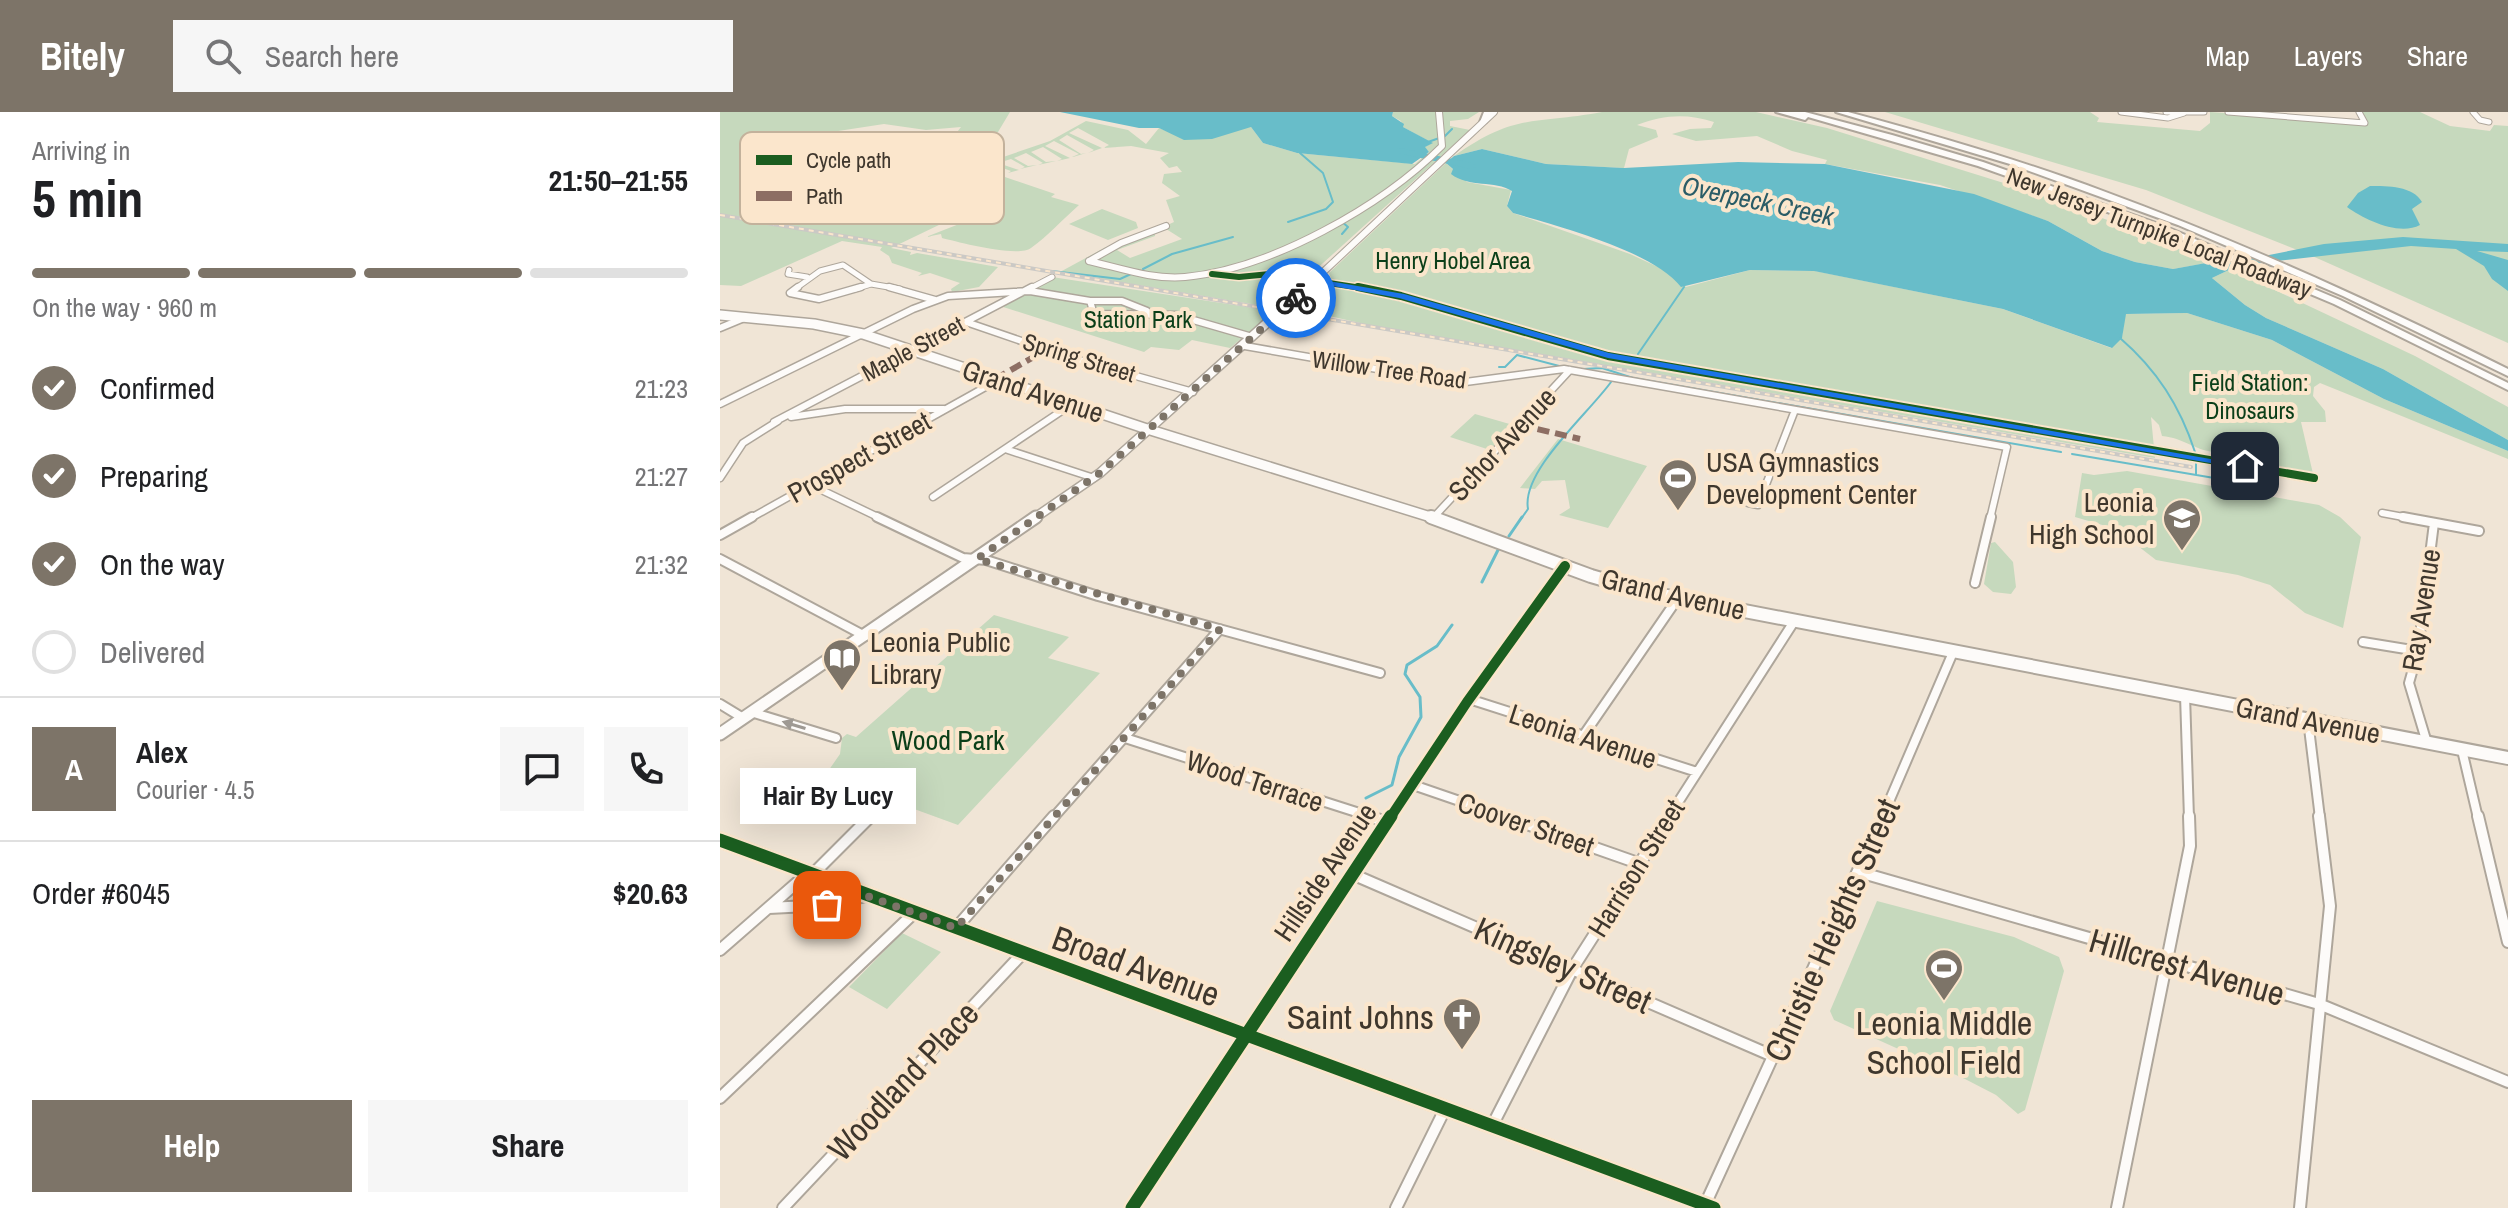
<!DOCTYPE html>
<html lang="en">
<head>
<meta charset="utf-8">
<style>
	:root { --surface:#fff; --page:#f6f6f6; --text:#202124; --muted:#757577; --line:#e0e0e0; --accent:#7d7468 }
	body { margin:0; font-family:"Archivo Narrow",sans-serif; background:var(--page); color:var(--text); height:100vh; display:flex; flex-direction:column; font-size:30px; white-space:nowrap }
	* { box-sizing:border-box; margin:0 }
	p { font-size:26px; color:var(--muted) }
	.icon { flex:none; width:44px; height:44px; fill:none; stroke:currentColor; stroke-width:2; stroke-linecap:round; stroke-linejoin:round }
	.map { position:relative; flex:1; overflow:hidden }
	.side { display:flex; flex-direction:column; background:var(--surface); width:720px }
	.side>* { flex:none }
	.pin { position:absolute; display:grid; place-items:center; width:68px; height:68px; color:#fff; margin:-34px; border-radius:16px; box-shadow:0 4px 12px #0006 }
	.courier { position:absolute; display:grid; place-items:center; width:80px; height:80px; margin:-40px; border:6px solid #1a73e8; border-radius:50%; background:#fff; color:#222; box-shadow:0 2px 10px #0007 }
	.bubble { position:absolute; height:56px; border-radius:0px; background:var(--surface); box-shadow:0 8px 32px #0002; font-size:26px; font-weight:700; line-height:56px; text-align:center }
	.overview em { font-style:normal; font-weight:700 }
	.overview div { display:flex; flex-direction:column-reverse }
	.overview { display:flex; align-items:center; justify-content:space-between; height:136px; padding:0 32px }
	h1 { font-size:52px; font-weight:700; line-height:60px }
	.bar { display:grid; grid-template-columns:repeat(4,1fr); gap:12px 8px; align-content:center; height:96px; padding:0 32px }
	.bar i { height:10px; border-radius:6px; background:var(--line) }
	.bar .current { background:var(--accent) }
	.bar p { grid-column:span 4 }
	.line { display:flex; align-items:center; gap:20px; padding:0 32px; border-top:2px solid var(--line) }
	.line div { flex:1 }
	.round { display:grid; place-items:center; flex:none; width:84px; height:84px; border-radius:0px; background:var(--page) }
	ol { padding:0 32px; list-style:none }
	li { display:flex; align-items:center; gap:24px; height:88px }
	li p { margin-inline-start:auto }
	li .icon { padding:8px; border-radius:50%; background:var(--accent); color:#fff; stroke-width:4 }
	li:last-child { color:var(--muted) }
	li i { width:44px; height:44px; border:4px solid var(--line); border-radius:50% }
	.primary-button { display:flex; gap:16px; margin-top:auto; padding:16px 32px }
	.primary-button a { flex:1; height:92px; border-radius:0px; background:var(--accent); color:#fff; font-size:32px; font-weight:700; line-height:92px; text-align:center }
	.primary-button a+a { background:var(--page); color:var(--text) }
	header { display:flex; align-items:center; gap:48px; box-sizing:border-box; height:112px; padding:0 40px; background:var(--accent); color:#fff }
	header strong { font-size:38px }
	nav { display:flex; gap:44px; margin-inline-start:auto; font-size:28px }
	.search { width:560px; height:72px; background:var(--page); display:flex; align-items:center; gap:20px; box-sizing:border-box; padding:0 28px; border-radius:0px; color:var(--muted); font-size:30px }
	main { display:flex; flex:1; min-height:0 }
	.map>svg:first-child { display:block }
</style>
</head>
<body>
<header>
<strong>Bitely</strong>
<div class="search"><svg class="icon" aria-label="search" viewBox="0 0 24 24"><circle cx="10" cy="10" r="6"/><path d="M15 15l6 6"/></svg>Search here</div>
<nav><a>Map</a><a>Layers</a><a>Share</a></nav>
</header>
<main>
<section class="side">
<div class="overview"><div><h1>5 min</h1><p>Arriving in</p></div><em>21:50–21:55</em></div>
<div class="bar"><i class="current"></i><i class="current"></i><i class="current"></i><i></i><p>On the way · 960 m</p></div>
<ol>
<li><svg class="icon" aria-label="check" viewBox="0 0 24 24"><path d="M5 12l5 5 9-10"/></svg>Confirmed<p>21:23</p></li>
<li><svg class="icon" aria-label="check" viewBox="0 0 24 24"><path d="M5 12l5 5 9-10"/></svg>Preparing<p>21:27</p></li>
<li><svg class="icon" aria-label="check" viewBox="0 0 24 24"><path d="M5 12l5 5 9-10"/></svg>On the way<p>21:32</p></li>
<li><i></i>Delivered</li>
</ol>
<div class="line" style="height:144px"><b class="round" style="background:var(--accent);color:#fff">A</b><div><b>Alex</b><p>Courier · 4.5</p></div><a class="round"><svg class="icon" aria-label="chat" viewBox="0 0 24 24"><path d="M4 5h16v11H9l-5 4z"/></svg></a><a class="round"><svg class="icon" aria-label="phone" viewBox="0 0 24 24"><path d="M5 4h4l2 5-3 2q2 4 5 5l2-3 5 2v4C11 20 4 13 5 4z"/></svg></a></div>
<div class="line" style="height:104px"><div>Order #6045</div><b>$20.63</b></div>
<div class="primary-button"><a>Help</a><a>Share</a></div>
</section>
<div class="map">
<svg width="1788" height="1096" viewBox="0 0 1788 1096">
	<rect width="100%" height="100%" fill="#f0e5d6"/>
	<path fill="#c6d9bd" d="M0,0H290L278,20L251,29L231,28L241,15L206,18L164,12L92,23L94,42L132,44L134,48L128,53L88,58L86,62L244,47L145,89L205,85L203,82L251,56L330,29L366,9L408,18L426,32L439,16L449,20L531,15L543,31L577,41L695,52L709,40L704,35L712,31L683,15L681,9L672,4L673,0H759L748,7L730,9V14L750,18L592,161H586L555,196L340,160L386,135L393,138L435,120V124L397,138L410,146L462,127L443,115L454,110L446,88L460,84L442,71L444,62L462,60L457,54L449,56L440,46L449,41L411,34L383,36L389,33L358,16L349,21L382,36L368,41L374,38L347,23L339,28L361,42L366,41L353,45H352L359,42L334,29L325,34L350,46L337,49L342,47L323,35L311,40L326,50L336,49L318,53L323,51L306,41L294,46L308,54L317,53L300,57L305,55L291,47L278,51L299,58L288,61L291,59L274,53L257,60L282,64L335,82L331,85L359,93C343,107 328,124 311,136C298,146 238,130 222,126L221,122L206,125L257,105L246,100L171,136L191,140L190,143L197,141L278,155L259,175L232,180L231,177L240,171L210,161L198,164L202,161L172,151L169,144L160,138L162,135L122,129L21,174L0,173Z
		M882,0H1036L1107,16L1303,77L1439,127L1487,151L1453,157L1415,150L1382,139L1328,109L1220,73L1105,52L1107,48L1072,39L1037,24L976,29L952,22L970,17L991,16L994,10C966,1 943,3 917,13L936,18L938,25L909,37L904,56L826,52L762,37L734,44C797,0 812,13 882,0Z
		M1165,0H1370L1379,6L1377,10L1480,19L1490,11V0L1645,11L1639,0H1700L1730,14L1770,19L1774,13L1788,14V231L1590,143L1426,78Z
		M726,51L747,70L791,78L787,94L793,101L910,142L951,161L966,175L1030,158L1095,159L1283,197L1391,236L1402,225L1405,202L1467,201L1552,228L1664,287L1788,339V347L1600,271L1594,275L1593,284L1605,299L1606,310H1581L1594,366L1493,348L1494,340C1474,338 1464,326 1442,324L1439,313L1431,305L1435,346L649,213L587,199H572C585,187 601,178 611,166L609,161Z
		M382,97L416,110L418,116L388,128L349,112Z
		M1513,156L1549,168L1544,173L1695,244L1788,295V328L1663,257L1546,206L1525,193L1492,166Z
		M332,165L554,199L510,236L472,228L459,238L431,235L424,240L277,193Z
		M755,302L793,313L770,338L730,325Z
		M838,327L927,354L888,416L839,403L850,396L845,368L822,369L815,377L800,376Z
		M1407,359L1599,393L1620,405L1641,425L1623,516L1585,501L1550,473L1518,463L1436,448L1396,417L1355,405L1362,361L1374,363Z
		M1275,430L1293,450L1296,475L1291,482L1273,480L1264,472L1271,431Z
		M274,503L349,525L328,546L380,561L238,713L175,690L186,678L166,672L149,679L104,665L120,642L122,626L127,622L136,625Z
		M1157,789L1294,825L1339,845L1344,859L1305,998L1298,1002L1276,983L1245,967L1114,908L1110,899Z
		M182,821L221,840L167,897L129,875Z"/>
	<path fill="#68bdc9" d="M340,0H673L672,4L684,12L683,15L713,31L705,35L709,40L692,52L577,41L543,31L531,15L492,27L464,28L439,16H419Z
		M762,37L826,52L904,56L1018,50L1105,52L1254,82L1328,109L1382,139L1415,150L1453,157L1497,149L1504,152L1604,132L1683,125L1788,132V140L1757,139L1788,148V179L1772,167L1764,154L1736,137L1691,134L1511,154L1513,156L1492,166L1525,193L1546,206L1663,257L1788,328V339L1664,287L1552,228L1467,201L1406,202L1402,226L1392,236L1283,197L1094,159L1030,158L961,175C933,139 838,114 793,101L787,94L792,79C775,68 749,76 731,62L733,57L726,51L734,44Z
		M1650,74C1668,74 1693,74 1702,90L1692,97L1700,113C1679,124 1645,108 1627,95L1638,81Z"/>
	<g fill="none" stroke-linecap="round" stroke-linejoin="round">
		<path stroke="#68bdc9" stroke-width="2" d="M708,30L725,24L732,17
			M621,109L628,115L622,122
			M568,110L606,97L613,90L603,61L580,41
			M423,157L452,142L513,125
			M332,159L400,167L411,162
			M1400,226C1437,258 1460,294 1475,340
			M918,242L964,175
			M779,255H785L797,243L843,255
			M863,257L882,256L913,266L1341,340
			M1352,342L1506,368
			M1476,351V363
			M801,407L808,397C801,359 869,301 891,270"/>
		<path stroke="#68bdc9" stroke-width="3" d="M789,424L802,405
			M762,470L779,436
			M646,686L672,673L679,645L701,605L700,585L685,562L687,553L717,534L732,513"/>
		<path fill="#68bdc9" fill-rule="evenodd" d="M680,36L752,51L757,54L752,57L677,41V37Z"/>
		<defs>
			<path id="minor-far3" d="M1401,0L1448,6L1464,1
				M1446,0H1484
				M1508,0L1645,11L1639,0
				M1753,0L1760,8L1769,10
				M69,158L68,162L87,165
				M151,172L180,177
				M75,177L100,159L123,153L151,172
				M135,177L151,172
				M309,177L332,165"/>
			<path id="minor-far2" d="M78,175L70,181L99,187L141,175
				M169,175L215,188
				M370,189L373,199L380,202L456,203L532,225
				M246,210L348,245L473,280
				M0,216L24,206
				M525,234L738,271L844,257L1287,335L1270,407
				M0,292L193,197L228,184L310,179L370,189H402L427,199
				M71,305L125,297H224
				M54,310L312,175
				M285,337L374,366
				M0,366L23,331L58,309
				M89,372L162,407
				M213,385L352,292
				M1028,391L1038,393L1075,298
				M1662,401L1694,407
				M713,406L850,258
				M29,407L278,268"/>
			<path id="minor-far1" d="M157,405L243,446L266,448L378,484L660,561
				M1683,405L1759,419
				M0,423L32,405
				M0,447L145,524
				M1255,471L1271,405
				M1643,530L1698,539
				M1465,583L1469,706
				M749,587L977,660
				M0,592L23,606
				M31,600L116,626
				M1588,608L1600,706
				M863,624L958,486
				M405,626L655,706
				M1707,631L1689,571L1698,539L1714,411
				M1742,638L1758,706
				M693,673L789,706
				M149,706L169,687
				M333,706L500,517
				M670,706L747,590L845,454
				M948,706L1075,508
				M1162,706L1234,538"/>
			<path id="minor" d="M649,704L666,710
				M784,704L918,751
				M1758,704L1788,830
				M1139,760L1599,892L1788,970
				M93,762L151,704
				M632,762L1055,945
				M49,796L107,793L146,784
				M236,816L334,704
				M0,838L88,761
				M0,986L194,801
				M772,1014L853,856L950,704
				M984,1095L1163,704
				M63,1096L302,842
				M412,1096L671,704
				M676,1096L725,997
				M1397,1096L1470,734L1469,704
				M1580,1096L1610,794L1599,704"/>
			<path id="tertiary-far2" d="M369,149C400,156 433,168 465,165C551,157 662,94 722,34L719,0
				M369,149L401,131L446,114
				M492,162L519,165L550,162L648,177"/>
			<path id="tertiary-far1" d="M638,175L681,184L888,244L1594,366"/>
			<path id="tertiary" d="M0,728L994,1096"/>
			<path id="secondary-far2" d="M585,177L774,0"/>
			<path id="secondary-far1" d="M313,407L380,361L587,175"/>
			<path id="secondary" d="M0,622L316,405"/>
			<path id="primary-far1" d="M0,203L94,212L143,222L424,316L717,407"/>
			<path id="primary" d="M711,405L871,464L926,480L1788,646"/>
			<path id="motorway" d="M764,0H772L766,10H760Z
				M1056,0H1085L1172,23L1263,50L1444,114L1620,188L1788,271V278L1614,192L1438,118L1258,54L1088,5L1085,8Z
				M1116,0H1128C1214,23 1300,48 1383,79C1522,130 1656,191 1788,257V264L1623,184L1458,113L1290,52Z"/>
		</defs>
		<use href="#minor-far3" stroke="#aea69b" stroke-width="7"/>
		<use href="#minor-far2" stroke="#aea69b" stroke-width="9"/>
		<use href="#minor-far1" stroke="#aea69b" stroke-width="12"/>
		<use href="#minor" stroke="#aea69b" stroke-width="14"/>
		<use href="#tertiary-far2" stroke="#aea69b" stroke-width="8"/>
		<use href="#tertiary-far1" stroke="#aea69b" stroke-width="11"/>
		<use href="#tertiary" stroke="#aea69b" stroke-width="17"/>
		<use href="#secondary-far2" stroke="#aea69b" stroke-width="8"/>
		<use href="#secondary-far1" stroke="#aea69b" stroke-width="11"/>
		<use href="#secondary" stroke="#aea69b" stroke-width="15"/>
		<use href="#primary-far1" stroke="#aea69b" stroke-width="12"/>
		<use href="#primary" stroke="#aea69b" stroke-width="16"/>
		<use href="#motorway" stroke="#aea69b" stroke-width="4"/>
		<use href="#minor-far3" stroke="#fdfbf9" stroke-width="5"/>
		<use href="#minor-far2" stroke="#fdfbf9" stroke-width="6"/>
		<use href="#minor-far1" stroke="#fdfbf9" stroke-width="8"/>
		<use href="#minor" stroke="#fdfbf9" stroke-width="10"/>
		<use href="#tertiary-far2" stroke="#fdfbf9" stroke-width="6"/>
		<use href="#tertiary-far1" stroke="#fdfbf9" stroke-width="8"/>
		<use href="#tertiary" stroke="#fdfbf9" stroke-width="13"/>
		<use href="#secondary-far2" stroke="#fdfbf9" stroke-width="6"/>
		<use href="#secondary-far1" stroke="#fdfbf9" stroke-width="8"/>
		<use href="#secondary" stroke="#fdfbf9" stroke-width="11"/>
		<use href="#primary-far1" stroke="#fdfbf9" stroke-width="9"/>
		<use href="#primary" stroke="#fdfbf9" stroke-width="12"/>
		<use href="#motorway" fill="#fdfbf9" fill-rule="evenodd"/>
		<defs>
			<path id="rail" d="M0,103L1471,355"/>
		</defs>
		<use href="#rail" stroke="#cbc9c5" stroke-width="4"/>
		<use href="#rail" stroke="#fbe6cc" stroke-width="2" stroke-dasharray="5" stroke-linecap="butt"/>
		<path stroke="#8d6e63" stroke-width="6" stroke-dasharray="12 6" stroke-linecap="butt" d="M275,267L319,242L316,240L322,236
			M800,313L860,327"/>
		<defs>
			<path id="cycleway-far3" d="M492,162L519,165L550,162L648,177"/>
			<path id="cycleway-far2" d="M638,175L681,184L888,244L1594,366"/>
			<path id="cycleway-far1" d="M670,706L747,590L845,454"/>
			<path id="cycleway" d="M0,728L994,1096
				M412,1096L671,704"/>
		</defs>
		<use href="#cycleway-far3" stroke="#fbe6cc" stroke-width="9"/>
		<use href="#cycleway-far2" stroke="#fbe6cc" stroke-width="12"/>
		<use href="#cycleway-far1" stroke="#fbe6cc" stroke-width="15"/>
		<use href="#cycleway" stroke="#fbe6cc" stroke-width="18"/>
		<use href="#cycleway-far3" stroke="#1b5e20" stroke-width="6"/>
		<use href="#cycleway-far2" stroke="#1b5e20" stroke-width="8"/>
		<use href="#cycleway-far1" stroke="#1b5e20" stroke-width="10"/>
		<use href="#cycleway" stroke="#1b5e20" stroke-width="13"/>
	</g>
	<defs><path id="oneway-solid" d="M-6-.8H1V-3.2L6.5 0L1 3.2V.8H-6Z" transform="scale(2)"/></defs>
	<use fill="#9e9993" href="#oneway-solid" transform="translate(74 613) rotate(-163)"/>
	<path fill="#1a73e8" d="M591,166L684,182L889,241L1530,354L1525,357L888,246L679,186L596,171L579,187H573Z"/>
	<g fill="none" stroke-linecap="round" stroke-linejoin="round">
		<path stroke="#7d7468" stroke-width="8" stroke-dasharray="0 14.4" d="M107,793L147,784L236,816L500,517L257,447L380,361L576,186"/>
	</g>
	<defs>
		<symbol id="stadium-pin" viewBox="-11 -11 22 30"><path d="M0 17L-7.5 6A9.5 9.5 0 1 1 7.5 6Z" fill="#7d7468" stroke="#fbe6cc"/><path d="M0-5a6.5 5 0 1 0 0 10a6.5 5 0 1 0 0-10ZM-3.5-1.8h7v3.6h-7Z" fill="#fff"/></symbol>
		<symbol id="school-pin" viewBox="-11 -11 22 30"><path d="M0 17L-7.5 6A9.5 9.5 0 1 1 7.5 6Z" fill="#7d7468" stroke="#fbe6cc"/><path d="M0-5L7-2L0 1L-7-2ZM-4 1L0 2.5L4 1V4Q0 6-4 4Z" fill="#fff"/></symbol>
		<symbol id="library-pin" viewBox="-11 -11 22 30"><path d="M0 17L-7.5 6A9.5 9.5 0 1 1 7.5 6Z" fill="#7d7468" stroke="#fbe6cc"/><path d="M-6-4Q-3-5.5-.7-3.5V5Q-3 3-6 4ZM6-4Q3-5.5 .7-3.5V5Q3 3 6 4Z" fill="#fff"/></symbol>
		<symbol id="church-pin" viewBox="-11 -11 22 30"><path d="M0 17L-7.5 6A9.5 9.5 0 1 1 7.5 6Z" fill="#7d7468" stroke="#fbe6cc"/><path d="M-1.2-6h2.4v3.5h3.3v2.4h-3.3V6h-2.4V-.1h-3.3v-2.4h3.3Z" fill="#fff"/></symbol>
	</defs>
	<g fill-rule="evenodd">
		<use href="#stadium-pin" x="936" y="344" width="44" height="60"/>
		<use href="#school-pin" x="1440" y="384" width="44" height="60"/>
		<use href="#library-pin" x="100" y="524" width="44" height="60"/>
		<use href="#stadium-pin" x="1202" y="834" width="44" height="60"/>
		<use href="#church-pin" x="720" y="883" width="44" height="60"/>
	</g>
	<g text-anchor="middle" stroke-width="8" stroke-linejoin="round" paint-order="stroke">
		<g font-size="24" fill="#3f372d" stroke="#fbe6cc">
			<text transform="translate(1439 121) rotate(21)" y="8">New Jersey Turnpike Local Roadway</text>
			<text transform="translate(193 237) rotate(-28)" y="8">Maple Street</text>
			<text transform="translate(359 246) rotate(17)" y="8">Spring Street</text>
			<text transform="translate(669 258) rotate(8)" y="8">Willow Tree Road</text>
		</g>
		<g font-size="24" fill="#0b3f19" stroke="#fbe6cc">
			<text x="733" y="157">Henry Hobel Area</text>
			<text x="418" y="216">Station Park</text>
			<text x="1530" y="279">Field Station:<tspan x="1530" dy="28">Dinosaurs</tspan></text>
		</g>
		<g font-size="26" font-style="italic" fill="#2a5c67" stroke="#fbe6cc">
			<text transform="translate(1038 89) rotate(12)" y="9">Overpeck Creek</text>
		</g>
		<g font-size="28" fill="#3f372d" stroke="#fbe6cc">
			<text transform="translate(313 279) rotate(18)" y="10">Grand Avenue</text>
			<text transform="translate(782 332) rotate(-47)" y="10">Schor Avenue</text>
			<text transform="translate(139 345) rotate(-29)" y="10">Prospect Street</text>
			<text transform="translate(953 482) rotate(13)" y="10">Grand Avenue</text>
			<text transform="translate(1701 498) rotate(-81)" y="10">Ray Avenue</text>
			<text transform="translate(1588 608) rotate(11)" y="10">Grand Avenue</text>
			<text transform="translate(863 624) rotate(18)" y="10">Leonia Avenue</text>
			<text transform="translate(535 669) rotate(18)" y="10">Wood Terrace</text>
			<text transform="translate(806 712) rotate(19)" y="10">Coover Street</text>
			<text transform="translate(916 756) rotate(-58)" y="10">Harrison Street</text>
			<text transform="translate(605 760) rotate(-56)" y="10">Hillside Avenue</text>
		</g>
		<g font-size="28" fill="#3f372d" stroke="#fbe6cc" text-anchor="start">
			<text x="986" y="360">USA Gymnastics<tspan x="986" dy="32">Development Center</tspan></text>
			<text x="1434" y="400" text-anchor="end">Leonia<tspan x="1434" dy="32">High School</tspan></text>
			<text x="150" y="540">Leonia Public<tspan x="150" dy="32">Library</tspan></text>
		</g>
		<g font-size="28" fill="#0b3f19" stroke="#fbe6cc">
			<text x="228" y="638">Wood Park</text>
		</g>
		<g font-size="34" fill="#3f372d" stroke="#fbe6cc">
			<text transform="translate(1112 818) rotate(-66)" y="12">Christie Heights Street</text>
			<text transform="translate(843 853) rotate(24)" y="12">Kingsley Street</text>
			<text transform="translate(416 854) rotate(20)" y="12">Broad Avenue</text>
			<text transform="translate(1467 855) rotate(16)" y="12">Hillcrest Avenue</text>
			<text transform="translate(183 969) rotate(-47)" y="12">Woodland Place</text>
		</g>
		<g font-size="34" fill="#3f372d" stroke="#fbe6cc" text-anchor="end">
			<text x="714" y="917">Saint Johns</text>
			<text x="1224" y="923" text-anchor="middle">Leonia Middle<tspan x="1224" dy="39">School Field</tspan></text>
		</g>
	</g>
	<rect x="20" y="20" width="264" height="92" rx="12" fill="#fbe6cc" stroke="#c3b29c" stroke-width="2"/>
	<rect x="36" y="43" width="36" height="10" fill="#1b5e20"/>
	<rect x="36" y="79" width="36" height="10" fill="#8d6e63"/>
	<g font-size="22" fill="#3f372d">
		<text x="86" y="56">Cycle path</text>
		<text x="86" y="92">Path</text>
	</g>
</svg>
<div class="pin" style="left:107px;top:793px;background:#ea580c"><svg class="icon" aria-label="bag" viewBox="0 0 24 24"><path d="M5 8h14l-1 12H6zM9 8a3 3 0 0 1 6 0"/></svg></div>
<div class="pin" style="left:1525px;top:354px;background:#1f2937"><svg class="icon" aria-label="home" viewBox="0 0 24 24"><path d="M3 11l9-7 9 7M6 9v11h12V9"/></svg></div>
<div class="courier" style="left:576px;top:186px"><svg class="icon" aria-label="bike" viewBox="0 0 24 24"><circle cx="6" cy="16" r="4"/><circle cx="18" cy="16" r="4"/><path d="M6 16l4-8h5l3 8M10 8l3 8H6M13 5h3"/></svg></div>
<div class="bubble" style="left:20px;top:656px;width:176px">Hair By Lucy</div>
</div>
</main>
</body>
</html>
